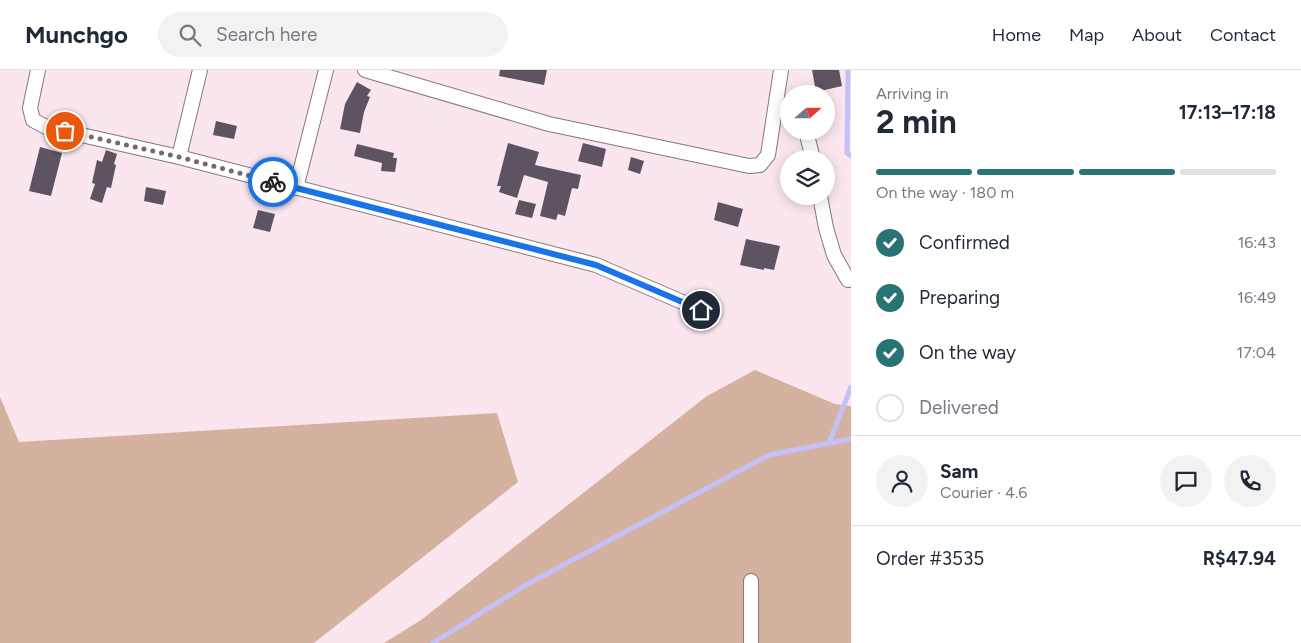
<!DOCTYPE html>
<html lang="en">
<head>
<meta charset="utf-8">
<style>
	:root { --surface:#fff; --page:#f2f2f3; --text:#1f2937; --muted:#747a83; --line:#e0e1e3; --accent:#287374 }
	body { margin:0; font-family:Figtree,sans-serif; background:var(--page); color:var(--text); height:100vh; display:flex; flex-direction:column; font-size:19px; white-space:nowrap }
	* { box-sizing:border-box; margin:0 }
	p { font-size:16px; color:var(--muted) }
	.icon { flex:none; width:28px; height:28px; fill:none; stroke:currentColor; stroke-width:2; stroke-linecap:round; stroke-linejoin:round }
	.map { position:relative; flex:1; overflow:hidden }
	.panel { display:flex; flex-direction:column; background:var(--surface); width:450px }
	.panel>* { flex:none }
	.needle { width:32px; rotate:69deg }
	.controls { position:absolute; left:780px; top:15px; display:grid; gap:10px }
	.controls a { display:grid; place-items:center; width:55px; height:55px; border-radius:50%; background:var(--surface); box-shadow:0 2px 12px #0003; font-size:25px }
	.pin { position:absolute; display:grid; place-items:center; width:42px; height:42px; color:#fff; margin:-21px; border:2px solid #fff; border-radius:50%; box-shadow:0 1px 5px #0007 }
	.courier { position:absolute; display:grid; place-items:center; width:50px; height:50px; margin:-25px; border:4px solid #1a73e8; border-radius:50%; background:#fff; color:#222; box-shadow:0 1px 6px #0007 }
	.head em { font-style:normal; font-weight:700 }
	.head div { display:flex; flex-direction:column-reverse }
	.head { display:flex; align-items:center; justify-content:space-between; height:85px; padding:0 25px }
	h1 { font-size:32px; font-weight:700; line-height:38px }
	.bar { display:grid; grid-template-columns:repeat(4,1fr); gap:8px 5px; align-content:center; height:60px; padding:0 25px }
	.bar i { height:6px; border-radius:4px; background:var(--line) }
	.bar .active { background:var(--accent) }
	.bar p { grid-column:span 4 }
	.line { display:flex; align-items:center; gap:12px; padding:0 25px; border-top:1px solid var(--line) }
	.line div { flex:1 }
	.round { display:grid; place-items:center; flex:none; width:52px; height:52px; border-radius:26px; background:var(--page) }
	ol { padding:0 25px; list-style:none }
	li { display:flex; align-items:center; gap:15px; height:55px }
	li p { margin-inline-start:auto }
	li .icon { padding:5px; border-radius:50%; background:var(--accent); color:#fff; stroke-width:4 }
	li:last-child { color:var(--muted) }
	li i { width:28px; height:28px; border:2px solid var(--line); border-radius:50% }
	header { display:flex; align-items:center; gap:30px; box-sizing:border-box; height:70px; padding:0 25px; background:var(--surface); border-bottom:1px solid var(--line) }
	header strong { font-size:24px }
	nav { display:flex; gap:28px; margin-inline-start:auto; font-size:18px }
	.search { width:350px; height:45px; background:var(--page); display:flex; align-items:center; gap:12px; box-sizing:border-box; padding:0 18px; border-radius:28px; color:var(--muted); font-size:19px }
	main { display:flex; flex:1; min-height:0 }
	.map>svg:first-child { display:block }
</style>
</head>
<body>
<header>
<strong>Munchgo</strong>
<div class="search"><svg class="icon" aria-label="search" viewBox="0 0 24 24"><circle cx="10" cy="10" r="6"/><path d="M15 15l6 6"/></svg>Search here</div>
<nav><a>Home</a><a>Map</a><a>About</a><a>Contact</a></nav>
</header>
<main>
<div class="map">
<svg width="851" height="573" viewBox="0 0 851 573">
	<rect width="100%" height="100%" fill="#fbe6ef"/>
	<path fill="#d4b29f" d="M755,300L835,334L851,336V573H384L421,550L707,326Z
		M0,327L19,372L497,343L518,412L314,573H0Z"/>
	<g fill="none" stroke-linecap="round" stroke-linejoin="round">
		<path stroke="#c5c0f6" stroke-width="5" d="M848,0L847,83L851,86
			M829,373L851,317
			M433,573L524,516L769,385L851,369"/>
	</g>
	<path fill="#5e5360" d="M500,0H547L544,15L499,6Z
		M812,0H839L842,16L816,22Z
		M357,12L371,20L367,26L370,27L364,42L360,63L340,59L345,34Z
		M216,51L237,56L234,69L213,65Z
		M508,73L539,82L535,95L581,105L578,119L572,118L565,146L558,144L556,150L540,146L548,112L524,105L517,128L499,122L501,116H497Z
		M583,73L606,79L602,97L578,91Z
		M357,74L394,83L393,88H397L395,102L381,101L382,93L354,86Z
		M40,77L62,83L51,126L29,121Z
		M106,80L117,84L114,94L116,95L111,118L107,117L102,133L90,129L95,114L92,113L97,90L102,92Z
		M631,87L644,91L640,104L628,100Z
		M146,117L166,121L163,135L144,131Z
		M519,130L536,134L532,148L515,144Z
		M718,132L743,139L738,157L714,150Z
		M258,140L275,144L270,162L253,158Z
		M746,169L780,176L774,200L764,198V200L740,195Z"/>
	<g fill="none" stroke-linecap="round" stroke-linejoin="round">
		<defs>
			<path id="minor" d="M38,0L30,38L33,50L46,57L179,87L596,195L701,240
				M365,0L549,54L749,96L760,95L768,85L781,0
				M806,61L813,89
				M179,87L200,0
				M296,118L326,0
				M820,126L826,158L834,185L848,210
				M751,573V511"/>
		</defs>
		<use href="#minor" stroke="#88767e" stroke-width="16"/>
		<use href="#minor" stroke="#fff" stroke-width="14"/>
	</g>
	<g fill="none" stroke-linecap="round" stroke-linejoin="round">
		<path stroke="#75696e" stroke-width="5" stroke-dasharray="0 9" d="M65,61L179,87L273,112"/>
		<path stroke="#1a73e8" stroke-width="6" d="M273,112L596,195L701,240"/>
	</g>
</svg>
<div class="controls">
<a><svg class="needle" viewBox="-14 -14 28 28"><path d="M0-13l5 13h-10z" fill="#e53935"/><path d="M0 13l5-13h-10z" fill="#747a83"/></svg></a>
<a><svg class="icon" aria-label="layers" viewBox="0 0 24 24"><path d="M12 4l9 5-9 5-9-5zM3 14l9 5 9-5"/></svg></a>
</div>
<div class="pin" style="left:65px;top:61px;background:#ea580c"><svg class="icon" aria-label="bag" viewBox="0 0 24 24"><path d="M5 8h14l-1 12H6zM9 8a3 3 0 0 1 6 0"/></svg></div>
<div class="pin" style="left:701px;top:240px;background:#1f2937"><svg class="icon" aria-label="home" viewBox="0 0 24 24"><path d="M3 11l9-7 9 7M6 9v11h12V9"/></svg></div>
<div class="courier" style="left:273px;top:112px"><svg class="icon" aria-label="bike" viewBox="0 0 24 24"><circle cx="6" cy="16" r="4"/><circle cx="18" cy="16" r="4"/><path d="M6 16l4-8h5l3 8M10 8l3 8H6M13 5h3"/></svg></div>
</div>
<section class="panel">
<div class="head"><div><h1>2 min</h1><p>Arriving in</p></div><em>17:13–17:18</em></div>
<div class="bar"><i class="active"></i><i class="active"></i><i class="active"></i><i></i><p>On the way · 180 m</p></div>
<ol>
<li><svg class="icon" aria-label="check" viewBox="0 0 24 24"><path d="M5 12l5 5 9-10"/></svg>Confirmed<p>16:43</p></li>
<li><svg class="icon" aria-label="check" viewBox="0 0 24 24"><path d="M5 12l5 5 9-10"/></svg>Preparing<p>16:49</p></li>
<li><svg class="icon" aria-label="check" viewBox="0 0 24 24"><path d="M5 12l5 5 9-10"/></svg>On the way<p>17:04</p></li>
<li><i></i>Delivered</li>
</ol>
<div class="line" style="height:90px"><a class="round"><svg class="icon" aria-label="person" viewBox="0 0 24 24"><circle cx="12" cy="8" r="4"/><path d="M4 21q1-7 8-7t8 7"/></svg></a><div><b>Sam</b><p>Courier · 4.6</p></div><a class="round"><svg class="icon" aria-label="chat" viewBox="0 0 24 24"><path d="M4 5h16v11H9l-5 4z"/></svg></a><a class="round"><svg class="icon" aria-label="phone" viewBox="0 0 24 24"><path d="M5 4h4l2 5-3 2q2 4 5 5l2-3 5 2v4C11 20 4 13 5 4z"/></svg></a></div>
<div class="line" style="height:65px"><div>Order #3535</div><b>R$47.94</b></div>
</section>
</main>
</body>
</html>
